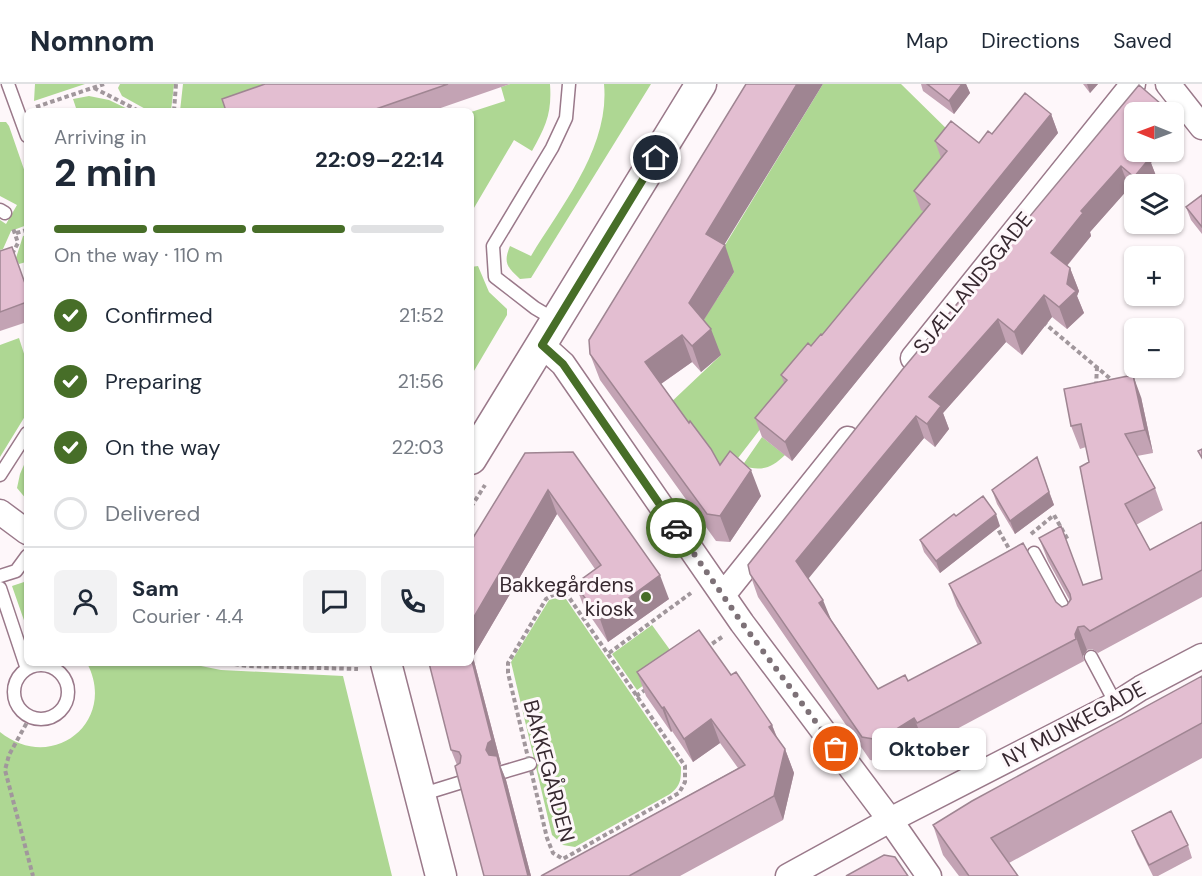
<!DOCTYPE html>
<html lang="en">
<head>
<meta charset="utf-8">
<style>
	:root { --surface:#fff; --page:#f2f2f3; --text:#1f2937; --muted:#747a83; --line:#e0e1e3; --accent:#476e28 }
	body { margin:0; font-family:"DM Sans",sans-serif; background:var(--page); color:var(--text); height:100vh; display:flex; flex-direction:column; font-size:22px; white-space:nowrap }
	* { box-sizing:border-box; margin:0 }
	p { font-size:20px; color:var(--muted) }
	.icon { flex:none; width:33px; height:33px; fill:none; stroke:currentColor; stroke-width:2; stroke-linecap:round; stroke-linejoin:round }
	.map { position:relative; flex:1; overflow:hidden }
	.sheet { position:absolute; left:24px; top:24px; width:450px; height:558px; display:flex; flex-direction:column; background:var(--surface); border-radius:9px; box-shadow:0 2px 4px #0004 }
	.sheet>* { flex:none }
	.needle { width:39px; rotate:271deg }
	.tools { position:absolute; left:1124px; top:18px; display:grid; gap:12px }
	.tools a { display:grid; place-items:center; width:60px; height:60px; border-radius:9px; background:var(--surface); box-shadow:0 2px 4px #0004; font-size:30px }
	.pin { position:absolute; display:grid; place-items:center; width:51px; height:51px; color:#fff; margin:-26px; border:3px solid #fff; border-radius:50%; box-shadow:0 2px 6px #0007 }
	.courier { position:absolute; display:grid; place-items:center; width:60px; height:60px; margin:-30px; border:4px solid #476e28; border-radius:50%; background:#fff; color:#222; box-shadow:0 2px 8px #0007 }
	.bubble { position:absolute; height:42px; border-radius:9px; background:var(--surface); box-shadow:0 2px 4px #0004; font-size:20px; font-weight:700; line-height:42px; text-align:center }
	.overview em { font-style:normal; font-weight:700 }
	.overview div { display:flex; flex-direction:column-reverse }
	.overview { display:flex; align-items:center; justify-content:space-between; height:102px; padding:0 30px }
	h1 { font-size:39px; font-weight:700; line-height:45px }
	.bar { display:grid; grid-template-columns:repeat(4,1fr); gap:9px 6px; align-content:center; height:72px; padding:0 30px }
	.bar i { height:8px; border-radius:4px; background:var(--line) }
	.bar .active { background:var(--accent) }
	.bar p { grid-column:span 4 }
	.line { display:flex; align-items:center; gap:15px; padding:0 30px; border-top:2px solid var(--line) }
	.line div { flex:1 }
	.round { display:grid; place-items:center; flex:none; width:63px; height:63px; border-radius:9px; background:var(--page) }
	ol { padding:0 30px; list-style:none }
	li { display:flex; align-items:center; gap:18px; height:66px }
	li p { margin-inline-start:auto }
	li .icon { padding:6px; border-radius:50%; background:var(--accent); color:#fff; stroke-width:4 }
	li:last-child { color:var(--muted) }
	li i { width:33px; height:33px; border:3px solid var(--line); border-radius:50% }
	header { display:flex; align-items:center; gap:36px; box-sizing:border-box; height:84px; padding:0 30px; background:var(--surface); border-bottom:2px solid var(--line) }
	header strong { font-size:28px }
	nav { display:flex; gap:33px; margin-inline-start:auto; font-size:21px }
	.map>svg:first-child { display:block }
</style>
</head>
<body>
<header>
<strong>Nomnom</strong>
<nav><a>Map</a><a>Directions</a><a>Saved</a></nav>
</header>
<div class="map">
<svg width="1202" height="792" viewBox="0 0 1202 792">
	<rect width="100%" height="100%" fill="#fef7fa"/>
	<path fill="#aed793" d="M35,0H85L34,17Z
		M120,0H174L171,27H149L122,12L118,4Z
		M183,0H271L247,27H180Z
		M510,0H550C552,29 546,42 532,67L514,56L471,129V28L505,17L501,3Z
		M604,0H651L531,194L520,195C507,183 503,179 510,162L531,172C562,121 610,63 604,0Z
		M823,0H901L958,56L937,139L788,309L725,391L667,322L721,271L671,240L717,215L734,188L716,176Z
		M89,12L109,16L132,27H77L73,15Z
		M0,38H6L9,42L27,94V141L11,147L3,165L0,166V136L6,140L17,121L0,112Z
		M27,151V180L26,178L19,180L16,174L23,152Z
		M478,182L489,208L507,225V231L471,292V183Z
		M19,254L27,279V329L0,373V261Z
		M762,353L785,371C771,385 761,387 742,382Z
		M27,374V416L17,404L20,390Z
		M27,497V545L12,502Z
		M561,513L566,515L681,683C681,695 681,702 670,710L575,763L563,761L552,751L511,578L549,516Z
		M652,541L678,577L637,606L612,570Z
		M87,579H186L221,586L343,592L392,792H0V648C52,690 118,638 87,579Z"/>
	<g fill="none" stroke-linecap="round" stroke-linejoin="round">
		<defs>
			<path id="service" d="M8,0L27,52
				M0,126L5,129
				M557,237L535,224L495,193L493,162L552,64L566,34L569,0
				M0,391L27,349
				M1034,469L1070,536
				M0,492L16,487L27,472
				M0,504L27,585
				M1091,573L1116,620
				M14 608a27 27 0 1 1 54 0a27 27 0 1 1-54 0Z
				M503,688L530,680
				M420,711L462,698"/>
			<path id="minor" d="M1168,0L1202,43
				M542,261L563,280L742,539L890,736L929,792
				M913,274L1133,0
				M0,428L27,448
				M723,511L848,355
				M788,792L890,736L1116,620L1141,604L1202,572"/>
			<path id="tertiary" d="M471,375L701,0
				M386,579L441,792"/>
		</defs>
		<use href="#service" stroke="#9a798a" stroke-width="15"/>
		<use href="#minor" stroke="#9a798a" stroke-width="27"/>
		<use href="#tertiary" stroke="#9a798a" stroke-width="33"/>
		<path stroke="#a1979c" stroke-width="4" stroke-dasharray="4.5 3" stroke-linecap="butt" d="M94,4L139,27
			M36,23L104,0
			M174,27L176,0
			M16,149L27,146
			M12,170L18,159L13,144
			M1043,238L1113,297
			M1096,302L1097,283
			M471,423L485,401
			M995,440L1012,470
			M1031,450L1054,431L1068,456
			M564,510L568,512L685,682V698L679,709L563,775L553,769L547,754L508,589V579L546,515L553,511Z
			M706,564L722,553
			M609,569L691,509
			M227,579L247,582L358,585
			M636,612L648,604
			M30,633L9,671L5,686L33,792"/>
		<use href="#service" stroke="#fff" stroke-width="12"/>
		<use href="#minor" stroke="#fff" stroke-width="24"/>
		<use href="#tertiary" stroke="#fff" stroke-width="30"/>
	</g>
	<path fill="#c3a3b4" d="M265,0H510L432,27H226Z
		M921,0H966L970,9L954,30L923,7Z
		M1083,0H1098L1090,9Z
		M1139,1L1151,79L1158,97L1155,100H1134V108L1129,104L1090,148L1091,152L1067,182L1070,184L1079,207L1077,212L1084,229L1067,245L1052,233L1022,271L1006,258L943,329L949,345L935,363L924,354L808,494L831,535L878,605L908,597L978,561L957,522L949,500L1056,518L1062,523L1067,521L1070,517L1048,477L1039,454L1083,501L1102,495L1089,378L1086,363L1080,365L1071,342L1141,313L1153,369L1137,372L1155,404L1163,426L1136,441L1150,466L1202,438V513L1098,569L1092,565L1087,566L1083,572L1084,577L925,662L923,656L887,679L870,676L758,513L750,490Z
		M1051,30L1058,49L792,377L762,353L755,334L784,299L781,291L822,251L924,128L921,126L914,107L941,74L935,57L979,59L992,50Z
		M1202,111V150L1191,136L1186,123Z
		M724,161L734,188L704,236L721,271L701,288L692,278L661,300L720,381L761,412L730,458L716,457L600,296L590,270Z
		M0,167L27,204V238L0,247Z
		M525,369L669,515L608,558L584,523L575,500L595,485L557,430L473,573L501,680L500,681L506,696L531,792H484L457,681L451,666L429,579Z
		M1037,373L1054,421L1015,450L997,420L992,406Z
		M956,432L1000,442L940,489L924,468L920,456Z
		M637,588L731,591L772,641L777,653L785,665L794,689L783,736L680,792H541L738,684L720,659L693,678L672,647L671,648L646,612Z
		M1202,592V674L1009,779L1018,792H959L943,771L933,741Z
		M1132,747L1188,761L1192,774L1158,792H1153L1137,760Z"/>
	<path fill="#9f8592" d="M797,0H823L715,176L706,150Z
		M962,0H966L970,9L954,30L949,17Z
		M1087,0H1098L1090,9Z
		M1051,30L1058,49L792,377L785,358Z
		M1173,39L1176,48L1173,52Z
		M1138,68H1160L1151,79L1158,97L1155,100H1137L1134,93Z
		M1121,82L1129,104L1090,148L1091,152L1059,191L1051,169L1081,127Z
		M725,161L734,188L698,245L689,219Z
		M1070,184L1079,207L1077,212L1084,229L1067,245L1059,223L1067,200Z
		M1044,211L1052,233L1022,271L1014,248Z
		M998,235L1006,258L943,329L949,345L935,363L927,340L929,313Z
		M711,245L721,271L701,288L692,262Z
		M682,251L692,278L655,304L645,278Z
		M1133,291L1141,313L1153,369L1145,346Z
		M916,332L924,354L804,500L796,477Z
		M751,386L761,412L730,458L720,432Z
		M548,406L557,430L473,573L501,680L500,681L506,696L531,792H528L497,683L486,666L471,573V538Z
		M1049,408L1054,421L1015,450L1010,437Z
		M996,430L1000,442L940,489L936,477Z
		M660,491L669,515L608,558L600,535Z
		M823,516L832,538L819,519Z
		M1078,543L1087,566L1083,572L1084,577L1075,550Z
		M664,623L672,647L671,648L662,624Z
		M914,634L923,656L887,679L879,656Z
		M711,635L720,659L693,678L684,655Z
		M772,641L781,665L769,643Z
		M785,665L794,689L783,736L774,712Z"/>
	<path fill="#e3bed1" stroke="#9f8592" stroke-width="1.5" d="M265,0H448L376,25L377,27H226L222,15Z
		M746,0H797L706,150L725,161L689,219L711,245L692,262L682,251L645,278L689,339L690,337L711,365L720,381L730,367L751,386L720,432L707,430L590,270L589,256Z
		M927,0H962L949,17Z
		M1139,1L1168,26L1166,28H1134V68H1140L1149,75L1134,93L1121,82L1081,127L1083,129L1051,169L1070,184L1067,200L1076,207L1059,223L1044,211L1014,248L998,235L929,313L941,322L927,340L916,332L796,477L823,516L819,519L878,605L905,591L908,597L981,559L949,500L1023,459L1056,518L1062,523L1067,521L1071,515L1070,510L1039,454L1061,442L1083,501L1102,495L1080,383L1089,378L1081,340L1071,342L1064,305L1133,291L1145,346L1125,350L1155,404L1125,420L1150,466L1202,438V486L1090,547L1084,542L1078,543L1075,550L1076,555L917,639L914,634L879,656L862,653L750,490L748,481L902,286Z
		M1025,9L1051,30L785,358L755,334L787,296L781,291L808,259L811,262L821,250L822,251L930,120L914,107L947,67L935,57L951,37L979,59L988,47L992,50Z
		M1202,111V143L1186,123Z
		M12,163L27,205V218L0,228V167Z
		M1202,365V374L1198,367Z
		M573,368L660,491L600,535L575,500L601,481L548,406L471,538V457L525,369Z
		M1037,373L1049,408L1010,437L992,406Z
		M983,412L996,430L936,477L920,456L954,430L956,432Z
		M699,546L731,591L736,588L772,641L769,643L785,665L774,712L629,792H541L745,681L711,635L684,655L664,623L662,624L637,588Z
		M471,573L492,656L488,659L486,666L489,671L497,672L528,792H484L455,682L460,679L461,672L459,668L451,666L429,579H471Z
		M1202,592V639L991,754L1018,792H969L933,741L972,717Z
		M1171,727L1188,761L1149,781L1132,747Z
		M884,771L895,773L908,792H846Z"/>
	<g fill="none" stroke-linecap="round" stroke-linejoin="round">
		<path stroke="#7d7177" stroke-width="6" stroke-dasharray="0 10.8" d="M676,444L742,539L836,665"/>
		<path stroke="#476e28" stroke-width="8" d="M656,74L542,261L563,280L676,444"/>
	</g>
	<circle fill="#476e28" stroke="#fef7fa" stroke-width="2" cx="646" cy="513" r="6"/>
	<g text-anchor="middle" stroke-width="6" stroke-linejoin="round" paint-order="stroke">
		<g font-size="21" fill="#372930" stroke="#fef7fa">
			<text transform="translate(973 199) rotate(-51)" y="7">SJÆLLANDSGADE</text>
			<text transform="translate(1074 640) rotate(-28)" y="7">NY MUNKEGADE</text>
			<text transform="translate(549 687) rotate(75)" y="7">BAKKEGÅRDEN</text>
		</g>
		<g font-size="21" fill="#372930" stroke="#fef7fa" text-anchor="end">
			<text x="634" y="508">Bakkegårdens<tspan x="634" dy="24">kiosk</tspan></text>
		</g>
	</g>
</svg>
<div class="tools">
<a><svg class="needle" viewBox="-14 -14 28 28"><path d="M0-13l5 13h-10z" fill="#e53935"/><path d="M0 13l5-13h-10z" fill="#747a83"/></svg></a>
<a><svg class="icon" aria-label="layers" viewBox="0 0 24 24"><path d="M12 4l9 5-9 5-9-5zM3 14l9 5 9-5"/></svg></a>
<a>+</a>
<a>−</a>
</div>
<div class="pin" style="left:836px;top:665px;background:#ea580c"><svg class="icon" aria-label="bag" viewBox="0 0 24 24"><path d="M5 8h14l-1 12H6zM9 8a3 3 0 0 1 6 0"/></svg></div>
<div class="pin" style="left:656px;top:74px;background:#1f2937"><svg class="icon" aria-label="home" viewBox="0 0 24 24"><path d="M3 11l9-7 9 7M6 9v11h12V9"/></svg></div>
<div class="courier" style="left:676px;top:444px"><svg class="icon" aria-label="car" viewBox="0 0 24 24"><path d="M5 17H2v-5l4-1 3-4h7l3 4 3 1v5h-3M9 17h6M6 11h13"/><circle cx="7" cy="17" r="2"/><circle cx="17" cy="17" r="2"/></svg></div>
<div class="bubble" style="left:872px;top:644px;width:114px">Oktober</div>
<section class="sheet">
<div class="overview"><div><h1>2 min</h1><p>Arriving in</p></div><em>22:09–22:14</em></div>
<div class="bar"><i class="active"></i><i class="active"></i><i class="active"></i><i></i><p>On the way · 110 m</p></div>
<ol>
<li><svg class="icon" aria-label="check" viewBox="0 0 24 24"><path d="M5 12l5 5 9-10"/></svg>Confirmed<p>21:52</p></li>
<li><svg class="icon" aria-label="check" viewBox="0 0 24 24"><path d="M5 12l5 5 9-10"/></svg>Preparing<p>21:56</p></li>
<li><svg class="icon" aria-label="check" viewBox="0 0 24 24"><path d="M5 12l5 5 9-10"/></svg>On the way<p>22:03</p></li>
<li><i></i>Delivered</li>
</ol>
<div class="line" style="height:108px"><a class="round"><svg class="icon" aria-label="person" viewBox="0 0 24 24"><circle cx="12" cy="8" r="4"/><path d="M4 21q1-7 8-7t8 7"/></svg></a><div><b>Sam</b><p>Courier · 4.4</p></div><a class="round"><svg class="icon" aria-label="chat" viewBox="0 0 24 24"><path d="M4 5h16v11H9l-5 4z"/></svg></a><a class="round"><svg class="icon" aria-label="phone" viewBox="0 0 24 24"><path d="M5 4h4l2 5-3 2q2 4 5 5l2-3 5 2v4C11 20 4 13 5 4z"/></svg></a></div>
</section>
</div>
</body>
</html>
